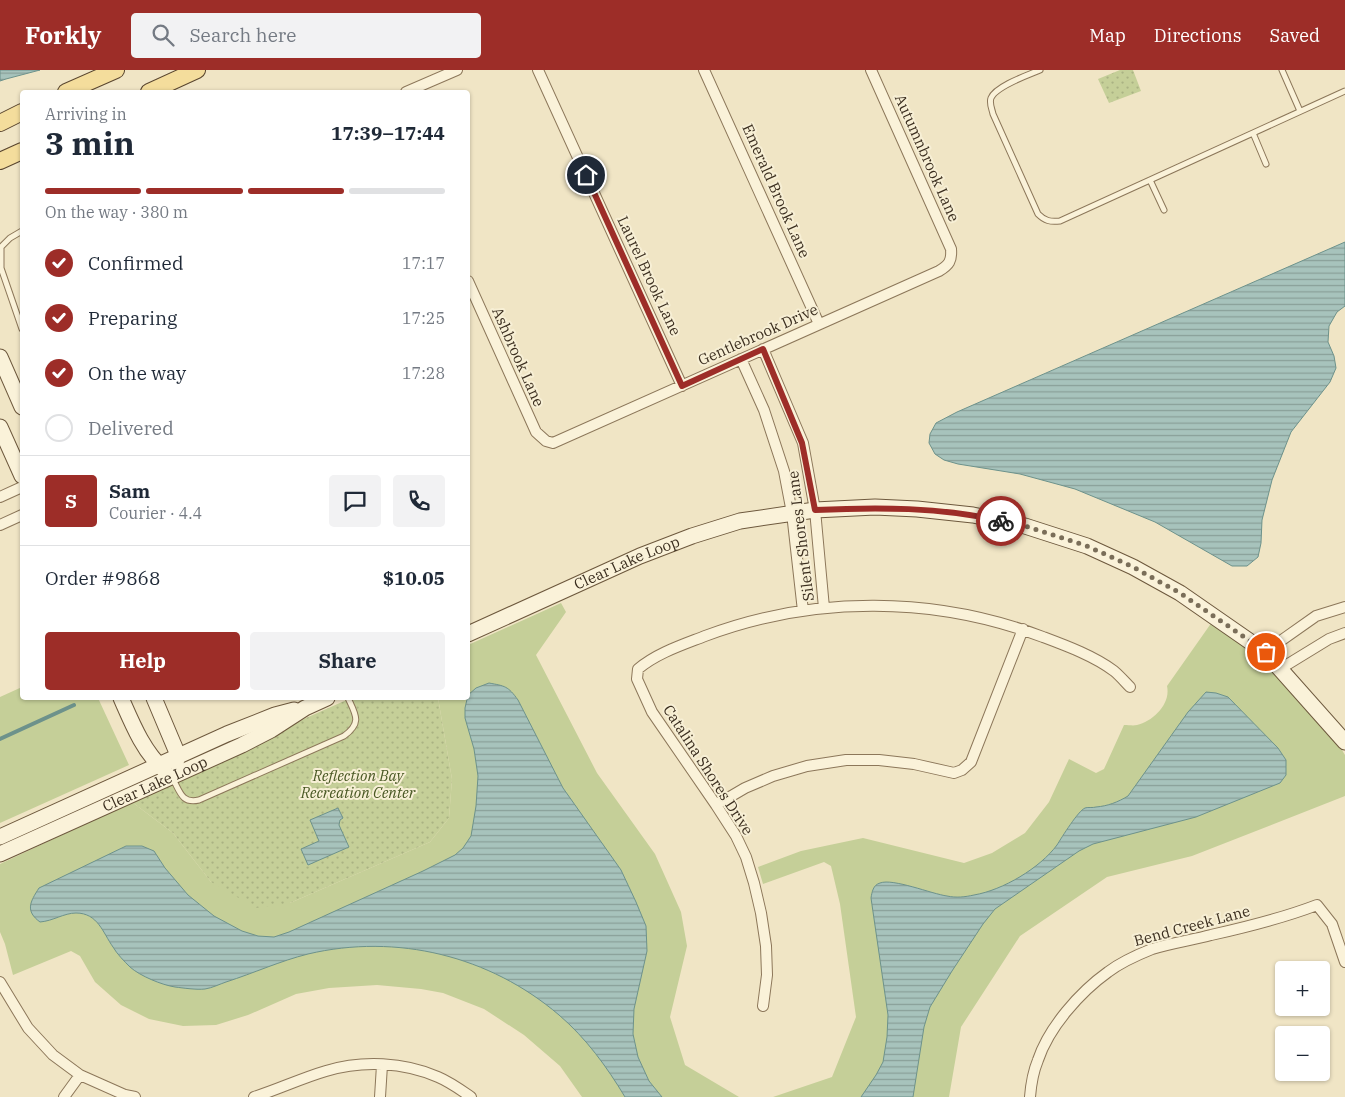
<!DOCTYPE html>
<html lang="en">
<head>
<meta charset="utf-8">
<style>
	:root { --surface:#fff; --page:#f2f2f3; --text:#1f2937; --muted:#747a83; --line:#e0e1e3; --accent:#9d2d28 }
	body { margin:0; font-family:"IBM Plex Serif",serif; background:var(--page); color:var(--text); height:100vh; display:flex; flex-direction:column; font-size:19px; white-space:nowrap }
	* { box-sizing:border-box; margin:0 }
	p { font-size:16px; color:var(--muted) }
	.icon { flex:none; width:28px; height:28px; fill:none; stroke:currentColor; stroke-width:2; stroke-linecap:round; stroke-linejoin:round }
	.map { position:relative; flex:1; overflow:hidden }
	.panel { position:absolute; left:20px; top:20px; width:450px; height:610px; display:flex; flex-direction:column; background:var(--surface); border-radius:5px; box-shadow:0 1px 4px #0004 }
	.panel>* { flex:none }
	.buttons { position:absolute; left:1275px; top:891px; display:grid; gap:10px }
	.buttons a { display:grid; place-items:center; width:55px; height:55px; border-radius:5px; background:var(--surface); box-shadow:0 1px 4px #0004; font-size:25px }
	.pin { position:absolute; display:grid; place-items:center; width:42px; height:42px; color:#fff; margin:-21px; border:2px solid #fff; border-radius:50%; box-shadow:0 1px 5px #0007 }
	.courier { position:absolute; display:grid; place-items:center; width:50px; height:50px; margin:-25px; border:4px solid #9d2d28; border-radius:50%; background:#fff; color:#222; box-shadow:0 1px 6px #0007 }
	.overview em { font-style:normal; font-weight:700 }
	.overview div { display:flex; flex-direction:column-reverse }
	.overview { display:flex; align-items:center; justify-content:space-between; height:85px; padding:0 25px }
	h1 { font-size:32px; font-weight:700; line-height:38px }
	.bar { display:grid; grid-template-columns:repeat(4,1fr); gap:8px 5px; align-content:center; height:60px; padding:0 25px }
	.bar i { height:6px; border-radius:4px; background:var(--line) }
	.bar .selected { background:var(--accent) }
	.bar p { grid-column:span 4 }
	.line { display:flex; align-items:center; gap:12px; padding:0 25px; border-top:1px solid var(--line) }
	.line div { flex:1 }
	.round { display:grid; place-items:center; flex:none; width:52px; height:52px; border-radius:5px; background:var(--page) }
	ol { padding:0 25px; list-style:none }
	li { display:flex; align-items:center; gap:15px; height:55px }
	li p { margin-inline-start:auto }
	li .icon { padding:5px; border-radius:50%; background:var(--accent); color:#fff; stroke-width:4 }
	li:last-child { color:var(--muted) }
	li i { width:28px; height:28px; border:2px solid var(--line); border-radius:50% }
	.action { display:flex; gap:10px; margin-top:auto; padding:10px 25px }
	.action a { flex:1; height:58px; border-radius:5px; background:var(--accent); color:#fff; font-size:20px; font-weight:700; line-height:58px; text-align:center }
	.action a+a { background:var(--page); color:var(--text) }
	header { display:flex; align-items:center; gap:30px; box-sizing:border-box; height:70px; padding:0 25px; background:var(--accent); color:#fff }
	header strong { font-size:24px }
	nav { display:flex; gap:28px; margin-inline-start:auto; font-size:18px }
	.search { width:350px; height:45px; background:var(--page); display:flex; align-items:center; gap:12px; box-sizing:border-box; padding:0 18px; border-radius:5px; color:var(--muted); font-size:19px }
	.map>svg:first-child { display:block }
</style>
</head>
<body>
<header>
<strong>Forkly</strong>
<div class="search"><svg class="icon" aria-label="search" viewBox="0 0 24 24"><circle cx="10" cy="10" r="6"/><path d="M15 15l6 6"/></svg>Search here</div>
<nav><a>Map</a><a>Directions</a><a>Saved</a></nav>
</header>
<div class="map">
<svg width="1345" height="1027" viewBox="0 0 1345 1027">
	<defs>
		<pattern id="park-dots" width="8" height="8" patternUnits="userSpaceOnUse" patternTransform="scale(1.25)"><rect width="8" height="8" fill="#c5cf98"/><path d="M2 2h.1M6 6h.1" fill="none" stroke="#aab283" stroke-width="1.8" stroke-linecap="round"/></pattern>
		<pattern id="water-rules" width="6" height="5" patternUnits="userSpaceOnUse" patternTransform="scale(1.25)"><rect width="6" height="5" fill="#a7c3bc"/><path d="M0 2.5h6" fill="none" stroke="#899f98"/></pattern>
	</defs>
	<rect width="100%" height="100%" fill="#f0e5c5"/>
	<path fill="#c5cf98" d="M561,533L566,542L536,585L597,703L655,784L681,842L687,876L670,947L685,995L739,1027H582L560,996L524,965L484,939L443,923L421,919L377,915L329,918L296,924L248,945L216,955L183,956L149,949L121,935L95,912L80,886L71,881L13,905L5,874L0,862V794L132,732L173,763L211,812L290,833L430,772L449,748L452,709L438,628H468V575Z
		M1212,552L1259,588L1302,631L1337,672L1345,685V726L1192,786L1107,807L1020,866L961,957L949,1027H773L832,1007L856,947L840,834L831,796L824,792L763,814L758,797L801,781L863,768L964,793L992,783L1025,763L1049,732L1069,689L1096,703L1104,699L1124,655C1129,655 1133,656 1137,655C1153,651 1171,634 1167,616Z
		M22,617V628H98L129,695L0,753V627Z"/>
	<path fill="url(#park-dots)" d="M1120,0H1133L1141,21L1109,33L1098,9Z
		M351,628H438L452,709L449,748L430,772L290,833L256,838L211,812L173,763L132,732L251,677L306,648Z"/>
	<path fill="url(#water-rules)" stroke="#6d928b" d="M0,0H40L6,9L0,11Z
		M1345,172V236L1337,242L1329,256L1328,272L1334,286L1336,298L1330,312L1291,362L1272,410L1262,450L1261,473L1258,487L1247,496H1232L1155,452L1075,419L1020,404L958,394L944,390L935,384L929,373L930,364L936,353L957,342Z
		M489,613C505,616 508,616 518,630L563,718L621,800L636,832L646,856L647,881L634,939L633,964L638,987L649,1011L662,1027H625C607,997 586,968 559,945C490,886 397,863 308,884C280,891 254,903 226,912C220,914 212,918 205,919C197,920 183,918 175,917C162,915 140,906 130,897C124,891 117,884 113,877C103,863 98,843 76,843C64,843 53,851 40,852C25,841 30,832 39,818L126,776H142L154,781L165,798L188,825L214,846L242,861L258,866L274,867L289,862L423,801L455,785L463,778L471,766L476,736L478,706L474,679L465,648V638L468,625L476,618Z
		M1206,622L1216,623L1228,627L1278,678L1286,690V705L1280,713L1196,747L1093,774L1079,781L995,839L983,854L952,901L930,937L924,957L913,1027H861L876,1005L883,992L887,967L888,945L871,828C872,822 873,815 880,813C893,808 932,824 947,826C956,828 965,827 974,825C1003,820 1040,798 1057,775C1062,767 1078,741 1085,738C1087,737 1093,738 1096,737C1108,736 1118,732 1128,726L1188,642Z
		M338,738L343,748L340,750L339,755L349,777L308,795L301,779L319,771L310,750Z"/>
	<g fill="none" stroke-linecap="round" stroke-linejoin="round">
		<path stroke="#6d928b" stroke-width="4" d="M0,669L74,635"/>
		<defs>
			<path id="lane" d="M1040,0C1028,5 996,16 991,28C989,33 992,39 993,44L1038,144C1045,151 1050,152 1060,151L1345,21
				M1282,0L1300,41
				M1253,63L1266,94
				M1150,110L1164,140
				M22,161L10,168L1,177V198L22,259
				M173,709C180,722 182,734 199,730L344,666C362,653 356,645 348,628"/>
			<path id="street" d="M538,0L682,316
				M704,0L819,254
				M406,22L457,0
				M468,211L536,362L546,371L553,373L939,201C949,195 952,191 951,179L871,0
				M763,279L803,373L815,440L824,538
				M741,289L764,340L784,401L792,443L803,541
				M0,427L22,417
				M0,455L22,445
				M1265,582L1316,546L1345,537
				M1280,599L1329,569L1345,563
				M716,735L745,718L773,706L807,696L846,690H879L914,694L954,703L962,700L971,692L1023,559
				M0,912L28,958L53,985L80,1005L125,1025L135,1027
				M763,936L767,905L766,876L761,843L754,813L746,787L736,766L716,735L652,642L637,609L638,599C657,583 682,575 705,566C814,525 935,526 1043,567C1067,576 1094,586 1114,601C1120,606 1125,612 1130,617
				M64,1027L80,1005
				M254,1027C279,1019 302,1008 326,1001C362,990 404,992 438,1007C450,1012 461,1020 471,1027
				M380,1027L382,995
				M1030,1027C1031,1014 1033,1002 1038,990C1049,957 1080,922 1108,902C1121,892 1137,885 1152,879C1171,873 1192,870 1211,865C1247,857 1283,848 1317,835L1332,854L1345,892"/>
			<g id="secondary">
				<path d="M0,287L22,337"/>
				<path d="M0,357L22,406"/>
				<path id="s1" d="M468,564L640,486L692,466L740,451L815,440L875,437L917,439L973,445L1025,456L1087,476L1133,497L1180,523L1265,582L1345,672"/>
				<path d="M121,628C132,653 143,681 164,700"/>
				<path d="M154,628L178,685L176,693"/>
				<path d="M0,767L227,664L275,645L294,640"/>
				<path id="s2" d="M0,784L242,675L271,660L305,638L327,628"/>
			</g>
			<path id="primary" d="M66,22L116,0
				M149,22L197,0
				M0,53L22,42
				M0,91L22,81"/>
		</defs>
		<use href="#lane" stroke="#8c775a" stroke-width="7"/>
		<use href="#street" stroke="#8c775a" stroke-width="12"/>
		<use href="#secondary" stroke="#6d583d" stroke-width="17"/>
		<use href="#primary" stroke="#59452e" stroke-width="18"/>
		<use href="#lane" stroke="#faf2d9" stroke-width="5"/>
		<use href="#street" stroke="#faf2d9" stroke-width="10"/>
		<use href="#secondary" stroke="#faf2d9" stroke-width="15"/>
		<use href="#primary" stroke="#f4dd9c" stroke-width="16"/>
	</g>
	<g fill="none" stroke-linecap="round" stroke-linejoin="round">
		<path stroke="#7a6e59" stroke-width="5" stroke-dasharray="0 9" d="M1001,451L1025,456L1087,476L1133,497L1180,523L1266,582"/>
		<path stroke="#9d2d28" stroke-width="6" d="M586,105L682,316L763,279L802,373L815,440C878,437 940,437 1001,451"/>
	</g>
	<g text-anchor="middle" stroke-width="4" stroke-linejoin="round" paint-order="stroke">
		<g font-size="15" fill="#3b2e1f" stroke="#f7efd5">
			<text transform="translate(927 88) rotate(66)" y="5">Autumnbrook Lane</text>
			<text transform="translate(776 121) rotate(66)" y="5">Emerald Brook Lane</text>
			<text transform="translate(649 206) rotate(65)" y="5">Laurel Brook Lane</text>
			<text transform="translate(758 265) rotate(-24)" y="5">Gentlebrook Drive</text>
			<text transform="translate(518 287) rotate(66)" y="5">Ashbrook Lane</text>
			<text transform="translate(801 466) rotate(-97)" y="5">Silent Shores Lane</text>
			<text dy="5" stroke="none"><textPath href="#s1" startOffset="174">Clear Lake Loop</textPath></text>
			<text transform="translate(708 700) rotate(57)" y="5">Catalina Shores Drive</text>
			<text dy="5" stroke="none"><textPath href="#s2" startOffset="170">Clear Lake Loop</textPath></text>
			<text transform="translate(1192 856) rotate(-15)" y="5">Bend Creek Lane</text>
		</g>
		<g font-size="15" font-style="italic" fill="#495824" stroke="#f7efd5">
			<text x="358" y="711">Reflection Bay<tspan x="358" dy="17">Recreation Center</tspan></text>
		</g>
	</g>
</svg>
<div class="buttons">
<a>+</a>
<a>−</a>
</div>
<div class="pin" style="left:1266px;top:582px;background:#ea580c"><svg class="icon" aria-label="bag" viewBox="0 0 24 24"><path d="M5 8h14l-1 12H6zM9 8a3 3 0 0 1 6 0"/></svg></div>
<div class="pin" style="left:586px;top:105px;background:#1f2937"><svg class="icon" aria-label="home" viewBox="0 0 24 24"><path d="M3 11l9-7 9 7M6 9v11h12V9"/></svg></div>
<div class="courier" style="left:1001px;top:451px"><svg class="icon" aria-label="bike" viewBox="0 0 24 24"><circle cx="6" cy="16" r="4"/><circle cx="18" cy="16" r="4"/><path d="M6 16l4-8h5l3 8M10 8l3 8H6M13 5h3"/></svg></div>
<section class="panel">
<div class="overview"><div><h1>3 min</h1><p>Arriving in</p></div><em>17:39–17:44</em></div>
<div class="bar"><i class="selected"></i><i class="selected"></i><i class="selected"></i><i></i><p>On the way · 380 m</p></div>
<ol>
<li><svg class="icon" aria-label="check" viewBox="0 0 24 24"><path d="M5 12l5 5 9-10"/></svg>Confirmed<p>17:17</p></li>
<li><svg class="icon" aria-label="check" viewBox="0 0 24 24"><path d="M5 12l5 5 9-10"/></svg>Preparing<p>17:25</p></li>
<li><svg class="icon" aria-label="check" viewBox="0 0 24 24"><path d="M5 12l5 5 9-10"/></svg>On the way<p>17:28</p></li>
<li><i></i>Delivered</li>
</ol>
<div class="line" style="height:90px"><b class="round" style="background:var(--accent);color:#fff">S</b><div><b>Sam</b><p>Courier · 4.4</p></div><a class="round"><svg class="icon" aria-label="chat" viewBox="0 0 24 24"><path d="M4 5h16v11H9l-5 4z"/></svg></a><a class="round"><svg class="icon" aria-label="phone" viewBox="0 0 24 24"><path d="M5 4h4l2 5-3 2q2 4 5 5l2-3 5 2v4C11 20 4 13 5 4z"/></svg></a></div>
<div class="line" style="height:65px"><div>Order #9868</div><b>$10.05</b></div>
<div class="action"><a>Help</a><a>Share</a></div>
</section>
</div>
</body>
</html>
